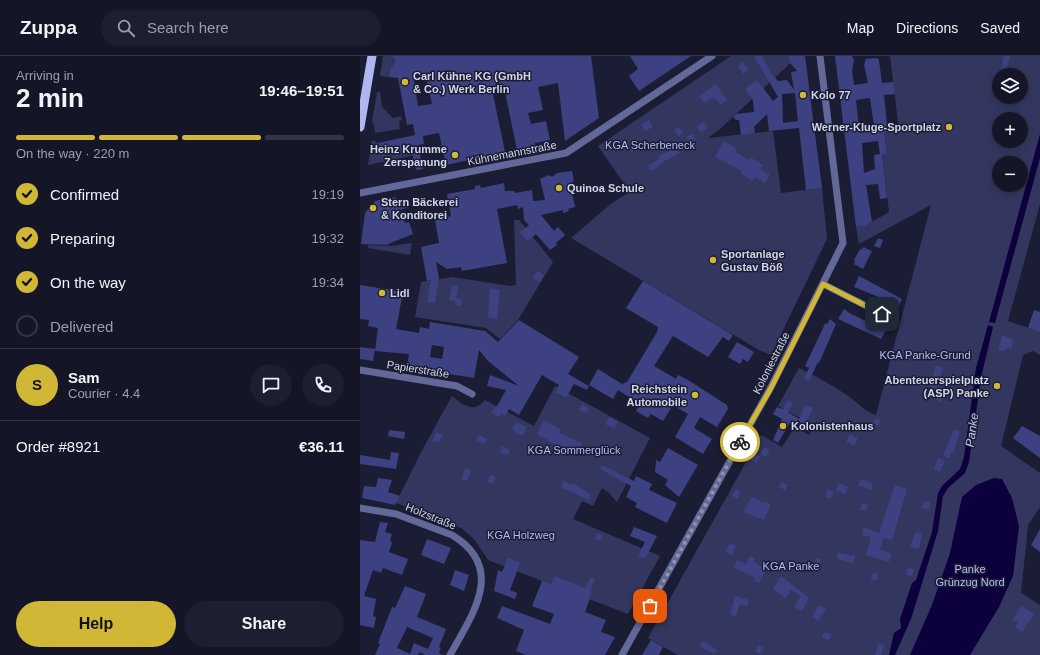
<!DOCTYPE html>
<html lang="en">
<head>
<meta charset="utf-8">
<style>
	:root { --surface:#141628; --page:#1d1f30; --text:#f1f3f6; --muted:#9d9fa8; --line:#333545; --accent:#d1b736 }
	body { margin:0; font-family:Helvetica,sans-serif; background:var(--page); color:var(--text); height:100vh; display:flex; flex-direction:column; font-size:15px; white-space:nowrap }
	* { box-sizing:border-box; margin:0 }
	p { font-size:13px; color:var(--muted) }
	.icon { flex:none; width:22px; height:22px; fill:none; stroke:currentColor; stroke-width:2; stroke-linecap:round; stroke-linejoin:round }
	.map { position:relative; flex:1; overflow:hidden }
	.panel { display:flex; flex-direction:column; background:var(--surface); width:360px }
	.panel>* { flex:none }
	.buttons { position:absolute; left:632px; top:12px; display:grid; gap:8px }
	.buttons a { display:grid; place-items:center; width:36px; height:36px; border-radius:50%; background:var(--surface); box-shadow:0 2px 10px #0003,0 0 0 1px var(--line); font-size:20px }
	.pin { position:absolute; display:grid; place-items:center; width:34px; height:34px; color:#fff; margin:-17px; border-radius:8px; box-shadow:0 2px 6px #0006 }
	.courier { position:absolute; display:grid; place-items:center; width:40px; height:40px; margin:-20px; border:3px solid #d1b736; border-radius:50%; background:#fff; color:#222; box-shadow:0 1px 5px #0007 }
	.head em { font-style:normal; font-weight:600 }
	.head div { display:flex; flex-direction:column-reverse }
	.head { display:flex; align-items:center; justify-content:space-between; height:68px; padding:0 16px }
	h1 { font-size:26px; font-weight:600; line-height:30px }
	.bar { display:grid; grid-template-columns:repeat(4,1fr); gap:6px 4px; align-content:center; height:48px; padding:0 16px }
	.bar i { height:5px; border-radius:3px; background:var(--line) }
	.bar .current { background:var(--accent) }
	.bar p { grid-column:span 4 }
	.line { display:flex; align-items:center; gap:10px; padding:0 16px; border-top:1px solid var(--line) }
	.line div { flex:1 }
	.round { display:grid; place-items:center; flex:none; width:42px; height:42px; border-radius:21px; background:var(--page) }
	ol { padding:0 16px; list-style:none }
	li { display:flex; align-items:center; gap:12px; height:44px }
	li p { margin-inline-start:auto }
	li .icon { padding:4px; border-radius:50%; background:var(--accent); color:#111; stroke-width:4 }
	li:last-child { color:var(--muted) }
	li i { width:22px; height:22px; border:2px solid var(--line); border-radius:50% }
	.primary-button { display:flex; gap:8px; margin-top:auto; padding:8px 16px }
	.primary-button a { flex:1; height:46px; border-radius:24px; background:var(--accent); color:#111; font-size:16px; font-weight:600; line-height:46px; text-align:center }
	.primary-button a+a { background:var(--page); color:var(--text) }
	header { display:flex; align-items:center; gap:24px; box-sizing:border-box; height:56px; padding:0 20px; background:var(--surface); border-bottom:1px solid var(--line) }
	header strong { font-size:19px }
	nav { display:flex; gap:22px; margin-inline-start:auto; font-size:14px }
	.search { width:280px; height:36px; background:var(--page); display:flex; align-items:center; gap:10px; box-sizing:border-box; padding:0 14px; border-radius:22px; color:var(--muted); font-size:15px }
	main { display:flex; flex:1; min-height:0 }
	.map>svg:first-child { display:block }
</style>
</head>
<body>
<header>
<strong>Zuppa</strong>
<div class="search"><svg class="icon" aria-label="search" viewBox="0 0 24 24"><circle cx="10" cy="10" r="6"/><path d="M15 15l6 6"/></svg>Search here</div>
<nav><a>Map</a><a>Directions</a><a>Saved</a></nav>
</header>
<main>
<section class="panel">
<div class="head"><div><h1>2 min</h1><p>Arriving in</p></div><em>19:46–19:51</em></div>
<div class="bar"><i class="current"></i><i class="current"></i><i class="current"></i><i></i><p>On the way · 220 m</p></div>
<ol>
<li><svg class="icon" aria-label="check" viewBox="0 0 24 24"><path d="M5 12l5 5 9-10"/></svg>Confirmed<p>19:19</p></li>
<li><svg class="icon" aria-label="check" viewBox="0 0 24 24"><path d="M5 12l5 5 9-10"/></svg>Preparing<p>19:32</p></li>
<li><svg class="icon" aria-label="check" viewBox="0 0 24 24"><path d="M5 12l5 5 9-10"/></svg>On the way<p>19:34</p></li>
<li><i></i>Delivered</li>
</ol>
<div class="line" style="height:72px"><b class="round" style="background:var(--accent);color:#111">S</b><div><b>Sam</b><p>Courier · 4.4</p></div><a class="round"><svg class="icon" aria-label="chat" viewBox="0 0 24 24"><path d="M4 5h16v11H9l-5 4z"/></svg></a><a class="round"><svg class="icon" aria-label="phone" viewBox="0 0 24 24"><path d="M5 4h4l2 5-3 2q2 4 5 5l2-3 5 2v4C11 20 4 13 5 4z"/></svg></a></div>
<div class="line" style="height:52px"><div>Order #8921</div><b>€36.11</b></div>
<div class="primary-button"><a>Help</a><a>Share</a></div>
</section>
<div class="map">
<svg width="680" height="599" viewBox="0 0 680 599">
	<rect width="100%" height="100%" fill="#1b1d35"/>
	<path fill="#33375f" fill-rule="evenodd" d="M23,0H32L35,4L33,12H30L29,21L20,20Z
		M371,0H438L360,73L348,82L413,75L421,137L462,132L467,183L411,299L399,294L211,182L252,147L270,136L238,90Z
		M530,0H680V148L648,265L680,276V299L673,295L663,299L641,390L680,417V451L668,469L661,537L680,549V599H318L288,582L401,379L422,391L435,371L449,379L455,370L418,350L439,312C456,320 472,329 488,340C497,346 505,356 516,359L571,149L499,188L496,171L505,170L529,156L522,98L527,97L524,76L539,74ZM639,19H661V41H639ZM639,63H661V85H639ZM639,107H661V129H639Z
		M17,36H20L22,51L33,62L41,60L42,64L39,65L40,73L15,77L14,69L12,66Z
		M12,84L18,87L20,98L57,89L60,98L8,109Z
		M154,164H159L193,206L158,264L140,283L126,272L55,261L61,226L92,221L150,230L156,229Z
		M52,187L50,199L8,192V189L31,190Z
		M195,330L290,382L257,446L248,436L242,432L233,450L222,445L213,463L300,500L268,558L128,504L115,484L101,472L36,447L60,398L92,340C103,349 114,358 125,344L174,370Z"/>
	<path fill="#0c013d" d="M680,78V102L635,267L629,266Z
		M628,269L633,271L621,322L609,406L605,417L588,432L583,440L578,475L551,563L535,599H529L534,577L541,572L540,563L552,527L556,524L572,476L578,437L582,430L600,413L604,401L616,312Z
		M634,422L642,423L652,442L659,470L653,520L639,551L610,599H550L572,549L590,497L602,441L616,429Z"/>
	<path fill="#3d4181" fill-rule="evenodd" d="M32,0H231L239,62L205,85L198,27L178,31L183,54L168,57L171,68L186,65L190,84L175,87V90L157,94L145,36L133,38L145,96L86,109L79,77L63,80L64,88L58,89L63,113L56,114L51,92L20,99L18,87L55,79L53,68L47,69L38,22L29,21L30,12H33L35,4ZM65,18L72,48L58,50L53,20Z
		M270,0H331L279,35L269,20L278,13Z
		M394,0H402L411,16H410L418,25L427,24L434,34L431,16L437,15L430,7L429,0H445L462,132L446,134L439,72L409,75L407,58L394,71L395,77L381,79L379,64H376L373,61L376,58L394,56L393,44L385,33L397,24L413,45L418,41ZM435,37L438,65L423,67L422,38Z
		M475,0H492L494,4L492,15L494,29L508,27L504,9L506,3L517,2L519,4L522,27L533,26L535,38L524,39L527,70L539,68V74L524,76L527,98H522L527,142L520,143L518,128L506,129L512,166L505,170L496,171ZM510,42L514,70L499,72L496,44ZM518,85L520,98L514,99L515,113L504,117L502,87Z
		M644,0H650L646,17L640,15Z
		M383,6L389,14L383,18L378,10Z
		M356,28L367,44L361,49L354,41L344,47L339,40Z
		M289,64L293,71L285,75L281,68Z
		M344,65L348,72L341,76L337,70Z
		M319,71L323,77L318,80L314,74Z
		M332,78L335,83L330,87L326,81Z
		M364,85L377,93L376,96L388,104L390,101L403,109L400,113L410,119L405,127L395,121L393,125L380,117L382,115L355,101Z
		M273,88L277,93L272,96L268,91Z
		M317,91L320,97L305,105L292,115L288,110L300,102L299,100Z
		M212,115L214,125L210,128L215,151L208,153L209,155L203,157V154L181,159L194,175L198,171L205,179L196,187L197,189L190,194L176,178L167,185L160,176L169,169L164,164L163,151L158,153L157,149L137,153L147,207L102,215L101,211L87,213L76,206L79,222L75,247L67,246L71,224L67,225L61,191L79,187L75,164L91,160L87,138L115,133V130L120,129L121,132L144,127L145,135H154L155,137L172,134L173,145L185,144L180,123L189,119L192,121L197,117Z
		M36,141L38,148L47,145L49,151L40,154L45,167L49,166L53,178L28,188V189L1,188L5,157L15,145Z
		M518,182L523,184L520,192L514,190Z
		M503,191L512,195L503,213L494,208L495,205L494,204L500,193L501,194Z
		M177,215L184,219L180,226L173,222Z
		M499,220L542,243L539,250L537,252L521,242L494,231Z
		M283,225L373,279L369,285L363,281L348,301L313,280L294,310L316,323L318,319L328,324L367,349L368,353L357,371L340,361L334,372L352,383L343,398L315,381L328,358L313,349L303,365L291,358L288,362L276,355L280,348L261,336L258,334L253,343L229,329L238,313L262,328L267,326L297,276L298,271L266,252Z
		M0,229L38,235L37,240L42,241L36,273L59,277L60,271L69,273L70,266L125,275L138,286L159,264L219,301L208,318L229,330L227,334L214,328L206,342L195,336L199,329L182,319L159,359L149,353L145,360L141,357L139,361L131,357L135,351L136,352L146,334L127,330L130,319L159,330L128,305L119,294L114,322L47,311L49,298L15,295L18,272L8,270L9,264L0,263ZM72,289L84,291L82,303L70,301Z
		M92,229L98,230L96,242L102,243L101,250L95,249L96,242V246L89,244Z
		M130,232L140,234L137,263L128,261Z
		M484,253L491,258L526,274L521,283L478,263Z
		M674,254L680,256V276L668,272Z
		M470,263L476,268L459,307L458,306L449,325L444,322L449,312L445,310L464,270L465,267L467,268Z
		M642,279L653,284L651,293L647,292L646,294L638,295Z
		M377,286L394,296L388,306L383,303L380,308L368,301Z
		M0,291L15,293L13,305L0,303Z
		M576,309L583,311L577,333L570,331Z
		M579,338L584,341L580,346L576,343Z
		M427,345L433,347L428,356L439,363L445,349L453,352L446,367L452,371L449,376L431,365L418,387L413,384L422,363L413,358L417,351L423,353Z
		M222,348L229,352L226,357L219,354Z
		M249,361L258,366L254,373L245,368Z
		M515,363L521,364L518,370L513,367Z
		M184,364L201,374L199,377L222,387L215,400L177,378Z
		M156,366L167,371L163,380L152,374Z
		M662,370L680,380V402L653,382Z
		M594,373L600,376L593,397L591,396L589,402L583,399Z
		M29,374L45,376L44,383L28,380Z
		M76,376L83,379L79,386L72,385Z
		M490,378L498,383L494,390L486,385Z
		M119,379L127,383L124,388L116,384Z
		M142,390L150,394L148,399L140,396Z
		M404,391L410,394L406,401L400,398Z
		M308,392L338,409L319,441L305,429L308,424L295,416L296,404L300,406Z
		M31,396L39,397L36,413L0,408V399L30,404Z
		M394,397L400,401L396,407L391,404Z
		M578,402L585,405L580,416L574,414Z
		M242,409L274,425L276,420L292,428L289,434L317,447L307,467L275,451L277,447L266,441L271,430L240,413Z
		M105,412L111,415L107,425L101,423Z
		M131,418L136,421L133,428L127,425Z
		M18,422L32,424L28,436L40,440L35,449L2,442L4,430L16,431Z
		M501,423L513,428L511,434L498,429Z
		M203,425L212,429L213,427L231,439L228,444L201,431Z
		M422,426L428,429L425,434L419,431Z
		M479,427L488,431L485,438L476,434Z
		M535,429L547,433L532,484L524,482L520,493L531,498L529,506L506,499L511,481L502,479L503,471L519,477Z
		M376,433L381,436L377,443L372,439Z
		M468,433L474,436L470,443L465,440Z
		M392,441L403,447V445L411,449L404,464L383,456Z
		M564,445L570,446L569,453L562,452Z
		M502,447L508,448L506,455L500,454Z
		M20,466L28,467L25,476L32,478L30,484L32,487L29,496L48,503L42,519L23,512L21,517L13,514L4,540L16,543L13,560L16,561L14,572L0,569V484L15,486Z
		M274,471L297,480L285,503L278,500L285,486L270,480Z
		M680,473V496L671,489Z
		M556,476L562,478L559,493L550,491Z
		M237,477L243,479L240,485L235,483Z
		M67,483L91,492L84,508L61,499Z
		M370,487L376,490L372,499L365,496Z
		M478,497L495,500L494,507L477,503Z
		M390,500L395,503L394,506L406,513L399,527L394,524L395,522L374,511L377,504L386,508Z
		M148,502L160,507L150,534L157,537L155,543L134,535L138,514L142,516Z
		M456,502L461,504L459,510L454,508Z
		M548,512L554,513L552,520L546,519Z
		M95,514L109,519L104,535L90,529Z
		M512,517L518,518L517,525L511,524Z
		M195,520L225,532L231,521L235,523L230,535L232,536L225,556L246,564L241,576L255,581L245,599H166L156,595L164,574L137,562L142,550L190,568L194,558L172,550L182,525L191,528Z
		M421,520L449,542L442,555L434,551L441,540L431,534L426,542L413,533Z
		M45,530L66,538L57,561L86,573L79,591L81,592L79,597L83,599H65L60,596L58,599H15L20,588L18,587L32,551L35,552ZM47,571L73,582L68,593L54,587L50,598L37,592Z
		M375,540L389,544L387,550L380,548L376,560L370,559Z
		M459,549L466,553L458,565L452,561Z
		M661,550L674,558L662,576L655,571L658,566L653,564Z
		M464,576L471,578L469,584L462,582Z
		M291,584L303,591L299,599H282Z
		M342,585L357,594L354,598L339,590Z
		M518,588L524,589L521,599H515Z
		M398,589L404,592L400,598L395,595Z"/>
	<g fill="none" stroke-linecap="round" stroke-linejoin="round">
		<path stroke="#626998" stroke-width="7" d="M0,137L206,97L352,0
			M463,228L522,258
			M0,314L97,330L112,338
			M0,452L36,458L92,479C147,512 112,559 90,599
			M262,599L411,331L483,187L460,0"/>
		<path stroke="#aeb7f2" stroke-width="9" d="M0,71L12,0"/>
	</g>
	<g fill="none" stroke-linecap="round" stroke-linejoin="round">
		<path stroke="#9295a8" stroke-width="4" stroke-dasharray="0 7.2" d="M290,550L380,386"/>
		<path stroke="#d1b736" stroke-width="5" d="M380,386L411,332L463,228L522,258"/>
	</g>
	<g fill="#d1b736" stroke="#1b1d35" stroke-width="1.5">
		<circle cx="45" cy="26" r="4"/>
		<circle cx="443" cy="39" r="4"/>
		<circle cx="589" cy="71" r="4"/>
		<circle cx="95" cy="99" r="4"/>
		<circle cx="199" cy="132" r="4"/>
		<circle cx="13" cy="152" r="4"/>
		<circle cx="353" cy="204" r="4"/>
		<circle cx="22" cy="237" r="4"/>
		<circle cx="637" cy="330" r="4"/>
		<circle cx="335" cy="339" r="4"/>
		<circle cx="423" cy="370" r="4"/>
	</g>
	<g text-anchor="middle" stroke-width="3" stroke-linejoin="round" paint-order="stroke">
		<g font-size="11" font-weight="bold" fill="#d2d5e6" stroke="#1b1d35" text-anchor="start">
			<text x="53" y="24">Carl Kühne KG (GmbH<tspan x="53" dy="13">&amp; Co.) Werk Berlin</tspan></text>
			<text x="451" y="43">Kolo 77</text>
			<text x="581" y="75" text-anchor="end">Werner-Kluge-Sportplatz</text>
			<text x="87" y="97" text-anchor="end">Heinz Krumme<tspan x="87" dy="13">Zerspanung</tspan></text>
			<text x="207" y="136">Quinoa Schule</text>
			<text x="21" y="150">Stern Bäckerei<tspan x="21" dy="13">&amp; Konditorei</tspan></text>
			<text x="361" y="202">Sportanlage<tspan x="361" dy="13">Gustav Böß</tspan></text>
			<text x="30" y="241">Lidl</text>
			<text x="629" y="328" text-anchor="end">Abenteuerspielplatz<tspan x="629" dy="13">(ASP) Panke</tspan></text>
			<text x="327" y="337" text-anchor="end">Reichstein<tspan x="327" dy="13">Automobile</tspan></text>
			<text x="431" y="374">Kolonistenhaus</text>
		</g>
		<g font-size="11" fill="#b3bcf5" stroke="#1b1d35">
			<text x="290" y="93">KGA Scherbeneck</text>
			<text x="565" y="303">KGA Panke-Grund</text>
			<text x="214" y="398">KGA Sommerglück</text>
			<text x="161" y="483">KGA Holzweg</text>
			<text x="431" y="514">KGA Panke</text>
			<text x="610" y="517">Panke<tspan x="610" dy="13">Grünzug Nord</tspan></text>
		</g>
		<g font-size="11" fill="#d2d5e6" stroke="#1b1d35">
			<text transform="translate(152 97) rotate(-11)" y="4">Kühnemannstraße</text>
			<text transform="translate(411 307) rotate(-63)" y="4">Koloniestraße</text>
			<text transform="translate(58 313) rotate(9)" y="4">Papierstraße</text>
			<text transform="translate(71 460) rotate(22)" y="4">Holzstraße</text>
		</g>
		<g font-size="12" font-style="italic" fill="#c1c8ee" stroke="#1b1d35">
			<text transform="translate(612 374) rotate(-82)" y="4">Panke</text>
		</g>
	</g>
</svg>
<div class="buttons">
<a><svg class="icon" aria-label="layers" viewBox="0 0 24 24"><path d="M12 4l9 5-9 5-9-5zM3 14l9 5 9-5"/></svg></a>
<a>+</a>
<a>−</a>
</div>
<div class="pin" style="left:290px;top:550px;background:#ea580c"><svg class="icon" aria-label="bag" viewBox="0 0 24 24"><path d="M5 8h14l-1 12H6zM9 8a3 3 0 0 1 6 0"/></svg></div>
<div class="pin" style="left:522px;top:258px;background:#1f2937"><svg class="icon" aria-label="home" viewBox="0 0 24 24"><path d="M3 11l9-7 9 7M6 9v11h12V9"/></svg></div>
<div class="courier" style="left:380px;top:386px"><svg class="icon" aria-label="bike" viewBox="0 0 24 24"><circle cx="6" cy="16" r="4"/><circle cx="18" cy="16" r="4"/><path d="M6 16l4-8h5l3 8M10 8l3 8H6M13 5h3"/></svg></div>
</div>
</main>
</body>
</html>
